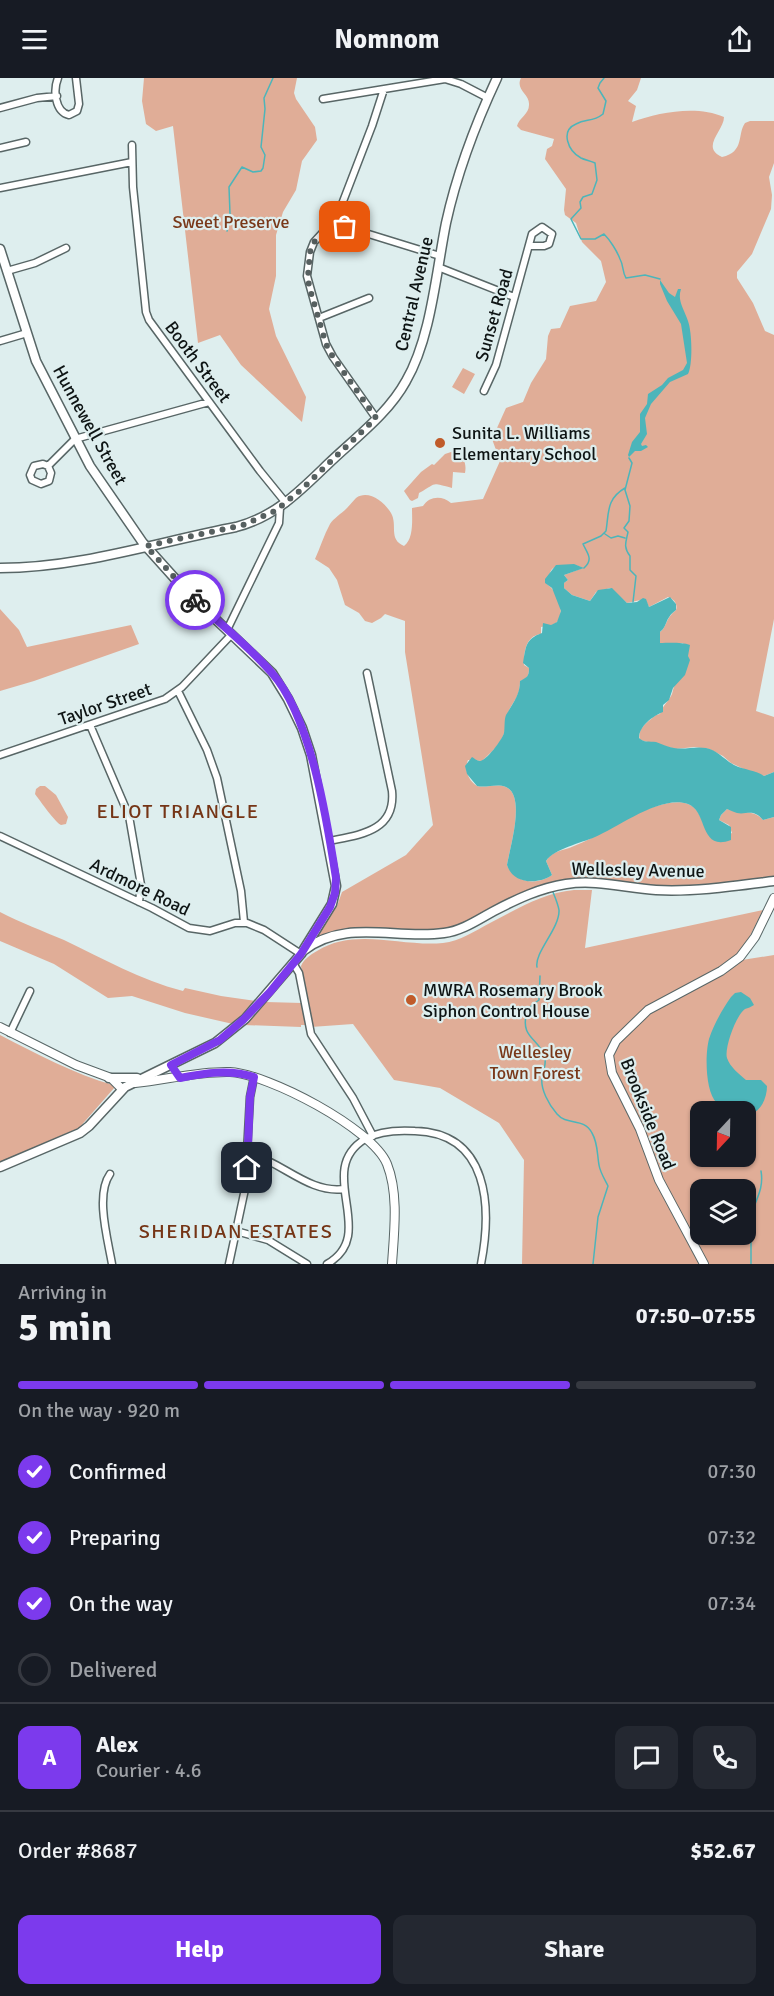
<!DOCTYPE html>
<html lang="en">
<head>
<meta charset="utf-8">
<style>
	:root { --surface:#171b24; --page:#242831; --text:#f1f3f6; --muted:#9ea1a6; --line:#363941; --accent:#7c3aed }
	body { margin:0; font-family:Signika,sans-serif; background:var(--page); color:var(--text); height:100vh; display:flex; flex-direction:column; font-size:22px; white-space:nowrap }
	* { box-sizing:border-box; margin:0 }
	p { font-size:20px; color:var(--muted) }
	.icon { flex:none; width:33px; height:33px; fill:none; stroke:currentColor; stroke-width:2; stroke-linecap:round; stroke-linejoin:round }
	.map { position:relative; height:1186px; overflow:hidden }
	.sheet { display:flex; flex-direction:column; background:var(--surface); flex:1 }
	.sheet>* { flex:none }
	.needle { width:39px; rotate:202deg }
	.buttons { position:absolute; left:690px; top:1023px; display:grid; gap:12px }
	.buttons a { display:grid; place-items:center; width:66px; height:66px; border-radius:12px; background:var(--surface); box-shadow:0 2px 4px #0004; font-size:30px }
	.pin { position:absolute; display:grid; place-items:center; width:51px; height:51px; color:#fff; margin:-26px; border-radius:12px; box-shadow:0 3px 9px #0006 }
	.courier { position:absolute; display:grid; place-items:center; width:60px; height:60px; margin:-30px; border:4px solid #7c3aed; border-radius:50%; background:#fff; color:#222; box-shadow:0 2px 8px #0007 }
	.overview em { font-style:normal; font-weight:700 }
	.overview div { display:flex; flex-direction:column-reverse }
	.overview { display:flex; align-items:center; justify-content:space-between; height:102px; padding:0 18px }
	h1 { font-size:39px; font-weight:700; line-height:45px }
	.bar { display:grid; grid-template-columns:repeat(4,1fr); gap:9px 6px; align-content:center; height:72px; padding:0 18px }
	.bar i { height:8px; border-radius:4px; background:var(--line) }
	.bar .current { background:var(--accent) }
	.bar p { grid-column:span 4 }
	.line { display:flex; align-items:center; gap:15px; padding:0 18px; border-top:2px solid var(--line) }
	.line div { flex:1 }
	.round { display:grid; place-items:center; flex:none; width:63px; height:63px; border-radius:12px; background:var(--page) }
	ol { padding:0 18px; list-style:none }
	li { display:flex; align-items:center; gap:18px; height:66px }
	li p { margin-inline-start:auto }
	li .icon { padding:6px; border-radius:50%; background:var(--accent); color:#fff; stroke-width:4 }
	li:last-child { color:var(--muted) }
	li i { width:33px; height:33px; border:3px solid var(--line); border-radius:50% }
	.cta { display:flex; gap:12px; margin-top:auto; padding:12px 18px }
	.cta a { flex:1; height:69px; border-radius:12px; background:var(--accent); color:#fff; font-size:24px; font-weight:700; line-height:69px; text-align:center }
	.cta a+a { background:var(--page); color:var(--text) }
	header { display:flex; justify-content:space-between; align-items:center; height:78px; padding:0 18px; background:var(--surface); font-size:27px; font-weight:700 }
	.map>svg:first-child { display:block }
</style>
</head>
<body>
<header><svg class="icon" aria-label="menu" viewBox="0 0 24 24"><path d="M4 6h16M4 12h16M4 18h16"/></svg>Nomnom<svg class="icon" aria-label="share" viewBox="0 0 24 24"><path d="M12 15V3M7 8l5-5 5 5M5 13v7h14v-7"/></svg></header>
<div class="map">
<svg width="774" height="1186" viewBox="0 0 774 1186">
	<rect width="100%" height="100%" fill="#deeeee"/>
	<path fill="#e0ad97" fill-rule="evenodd" d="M144,0H297L294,15L296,21L315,49L317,62L302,83L296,112L283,134L276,157V198L269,231L276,258L306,319L302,344L241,287L220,257L198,265L173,48L156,53L146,46L142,23Z
		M521,0H641L637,12L628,23L636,28L632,44C659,34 697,27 724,39C724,53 700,69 722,79C745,74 737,56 745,45L750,43H774V85L769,99L772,117L771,131L752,176L737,194V200L753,225L765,253L774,257V541L756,633L774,639V694L764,698L748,693L731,685L723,678L709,671L694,669L676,671L640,662C636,651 649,643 656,637L660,636C663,627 669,623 672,616C673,613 673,610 675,607C687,590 693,586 683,565L675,567L660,566V554C667,549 665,541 676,532C678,526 674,521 668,519L649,529L645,521L627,525L610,510L596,514L590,523L572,517L564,510V505L568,502L564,497L583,490C577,487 575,487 569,487C551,488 551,489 547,506C557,513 567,535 556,545C552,548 545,548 541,549V556C525,558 524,575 524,587L529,590C529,597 528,601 520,603C520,621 511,624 507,638C505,643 506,648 505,652C502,666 491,674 482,683L468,682C464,692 468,702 477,708C487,710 497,705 506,709C526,718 510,769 507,787C515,805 537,808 552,797L546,783C553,772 563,773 574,768C598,759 620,742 643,733C655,728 676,721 688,726C703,731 702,753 714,762L732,755L729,747L719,742L721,737L727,731C740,736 754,731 763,742L774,739V801L683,808L565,805L454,854L362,852L315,861L337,828L342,814L406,777L433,747L405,574V543L385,536L381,540L372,545L365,543L359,535L345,527L337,502L329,490L315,481C320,470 324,457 330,446C334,440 341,436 347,430C350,427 353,423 356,420C369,411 385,425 391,435C398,447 388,461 404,468C414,461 412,441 412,430L423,428C429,418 442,417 451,425L483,421L500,383L492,361L506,330L523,324L531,305L546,281L548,258L551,251L560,250L570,228L596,223L606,204L601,183L582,164L576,145L565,137L564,132L566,111L545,81L547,71L552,68L554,61L521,52L517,48C519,40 529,36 529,27C530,16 515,12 521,0Z
		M463,290L475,296L464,316L452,309Z
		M454,373C463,376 467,385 465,395L453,394L452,410C429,404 438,405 419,415L418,420L412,423L410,422L404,413L421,394L432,386L434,387L445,376Z
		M0,531L19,552L27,569L131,547L139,566L34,603L0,613Z
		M40,708H45L56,717L68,739L66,746L61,747C55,744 41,724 35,716L36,711Z
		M574,812H592L585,870L763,832L746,866L736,877L713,893L646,929L613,961L605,977L607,993L636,1052L655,1103L700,1186H522L524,1082L499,1045L440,1010L394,1002L353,946L311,949L301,888C304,881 310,877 317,873C355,849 401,869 443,865C460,863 475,853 490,845C517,831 543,815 574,812Z
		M0,834C21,845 43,853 64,862C104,881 140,902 183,913L185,910L221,918L256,923L233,946L185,935L132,918L108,920L54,886L0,863Z
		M774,877V1186H708L662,1100L643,1049L616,997L612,983L613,975L619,966L651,935L717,899L742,882ZM700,1034H746V1078H700ZM700,1112H746V1156H700Z
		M266,924L302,925L305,947H301V949L244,947Z
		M0,957C37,976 74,996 113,1007L115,1009L79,1050L0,1084Z"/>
	<path fill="#4cb5ba" d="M660,202L669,215L675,219L678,211H681C677,223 684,231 688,243C692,254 693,286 688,296L670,304L651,326L645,340L647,356L641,366L642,368L646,367L648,369L641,373H635L629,379L628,377L632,364L640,354V336L647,326L648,316L662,307L668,300L683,292L687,285L681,246L667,223L660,206Z
		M574,486L584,490L564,497L568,502L564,505V510L572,517L590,523L598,512L612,510L627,525L637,524L643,520L646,521L649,529L670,519L676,526V532C664,541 668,548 660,554V565C668,565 682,564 690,567L688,578L690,582L685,597L673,610L669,622L663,627V634C653,638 639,648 639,660C644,665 649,663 656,664C662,666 668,669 674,670C685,672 695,668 706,670C717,672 725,682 734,687C744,692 756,692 764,698L774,694V739L763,742C753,730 747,737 737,735C733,734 730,732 727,731L721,737L719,742L731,749V762C699,774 708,733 688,726C662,716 618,749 595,759C581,765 554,771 546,783L552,797C538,807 513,806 507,787C510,769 526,718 506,709C497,705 487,710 477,708L467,696L465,688L472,679C474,680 477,683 480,683C486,683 502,662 504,655C505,649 504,642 506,637C513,625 520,617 520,603C527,599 529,599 529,590L523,585C526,569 525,561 542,555L543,545L551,547L557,544L561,533L552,510L545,505V501L556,487Z
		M741,914L750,920L754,927C751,929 748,930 745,931C736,937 724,971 727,980C730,989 739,996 746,1002H761L767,1008C767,1019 762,1032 751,1036C742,1034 725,1033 717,1025C705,1014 705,976 709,961C714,946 722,932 731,919L735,915Z"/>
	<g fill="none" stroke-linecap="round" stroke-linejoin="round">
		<path stroke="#4cb5ba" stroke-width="1.5" d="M604,0L600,5L598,10L606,23L603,36C592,45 586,40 576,46C560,53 568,73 581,80C585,82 591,83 595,85L597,102L592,116L583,119L580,124L581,130L571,141L581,161H595L604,156C610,162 617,173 620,181C624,188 622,194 626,200L645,197L660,201
			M227,153L230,136L229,109L242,89L253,94L261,93L263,90L265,77L261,69L265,31L264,20L273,0
			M629,380L632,385L625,412L630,428L629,443L624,450L628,454C626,464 623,469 630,478V492L636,498L633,524
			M605,456L611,460L618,458L625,460
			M584,490C594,481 587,475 583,466L601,458L606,453C609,435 606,421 625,410
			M537,889C534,875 560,850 559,832C558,826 555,819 553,814
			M540,898L539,922C533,926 530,928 527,935C519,960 541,961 545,980C546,987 544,992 542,998C540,1011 549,1027 557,1036C567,1048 584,1039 592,1055C598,1065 597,1076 599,1087C600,1094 605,1102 608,1108L598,1139L593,1186
			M750,1147C750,1127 765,1116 761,1093
			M751,1186V1153"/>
		<defs>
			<path id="minor" d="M58,0C53,12 55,34 69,37L77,33L79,26L76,0
				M323,21L445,1L461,6L488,20
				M0,30L37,20L57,18
				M132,67L133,109L146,234L149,242L260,393L286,425
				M0,70L26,64
				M0,110L132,84
				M333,145L440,178
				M438,189L514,219
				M7,193L35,185L66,170
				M319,240L369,220
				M0,263L27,255
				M484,313L496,287L532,156L542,149L552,156L549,166L544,168H530
				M376,340L333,279L326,266L307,198L310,174L314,164L337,139L372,48L384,11
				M48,388L51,395L49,403L41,406L32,402L30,397L34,388L43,386L48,388L75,361L209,324
				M227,552L279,445L280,430
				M178,613L207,672L217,700L241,813L244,844
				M90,647L129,738L141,807L139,824
				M0,677L165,621L182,609L232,556
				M0,758L152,830L189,850L210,853L235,845H247L264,852L301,876
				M329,763C358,757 396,754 392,713L367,595
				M293,885L299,895L311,956L353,1020L373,1058
				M10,955L30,913
				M248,1075C281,1083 309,1116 344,1111
				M110,1096C95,1117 108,1162 112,1186
				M236,1153L268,1162L307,1186
				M229,1186L245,1111L250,1019L254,999
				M327,1186C380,1156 313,1093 365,1061C379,1053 399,1052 415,1053C489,1055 492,1129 481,1186"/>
			<path id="tertiary" d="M0,949L76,987L111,1000L122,1011
				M135,1005C166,1002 198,993 230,994C268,996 372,1050 387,1086C399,1116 394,1155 392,1186
				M704,1186L659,1102L640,1051L612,995L609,977L616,963L648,932L721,893L740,879L755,859L774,820"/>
			<path id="secondary" d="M0,171L36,283L90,388L143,465L187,514L272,595L288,621L302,650L311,677L336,808L332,826L301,876L245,941L215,965L125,1009L89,1048L80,1055L0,1089
				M0,490C80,490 158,464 236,449C275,439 300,413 328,386C355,360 388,336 406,303C431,260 436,195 446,145C457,95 475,47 497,0
				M303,873C345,840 396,862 444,855C462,853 479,841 494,833C517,821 540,810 566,806C596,801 626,810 656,812C695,814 735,808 774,803
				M109,1000H137"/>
		</defs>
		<use href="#minor" stroke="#586666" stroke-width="9"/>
		<use href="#tertiary" stroke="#586666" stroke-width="10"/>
		<use href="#secondary" stroke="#586666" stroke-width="11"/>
		<use href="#minor" stroke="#fff" stroke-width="6"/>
		<use href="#tertiary" stroke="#fff" stroke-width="8"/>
		<use href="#secondary" stroke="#fff" stroke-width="8"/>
	</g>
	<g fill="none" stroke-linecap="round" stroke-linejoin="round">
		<path stroke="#576060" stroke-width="6" stroke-dasharray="0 10.8" d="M195,522L146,468L243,447L275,433L301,412L376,340L333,279L326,266L309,208L308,198L310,174L314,164L333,145L345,149"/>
		<path stroke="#7c3aed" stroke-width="8" d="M195,522C220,546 249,568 272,595C311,639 327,742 336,800L335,815L330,829L301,876L270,914L243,942L220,962L171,987L180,1000C205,995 230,991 254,999L250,1019L247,1090"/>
	</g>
	<g fill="#c05b2a" stroke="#deeeee" stroke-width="2">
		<circle cx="440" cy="365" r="6"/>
		<circle cx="411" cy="922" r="6"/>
	</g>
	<g text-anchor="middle" stroke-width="4.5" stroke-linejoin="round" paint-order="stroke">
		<g font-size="18" fill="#793819" stroke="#deeeee">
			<text x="231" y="150">Sweet Preserve</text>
			<text x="535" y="980">Wellesley<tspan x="535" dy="21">Town Forest</tspan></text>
		</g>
		<g font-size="18" fill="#0e1414" stroke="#deeeee">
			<text transform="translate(414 216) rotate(-77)" y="6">Central Avenue</text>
			<text transform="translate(494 237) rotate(-74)" y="6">Sunset Road</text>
			<text transform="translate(198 284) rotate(53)" y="6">Booth Street</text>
			<text transform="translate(90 347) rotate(61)" y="6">Hunnewell Street</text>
			<text transform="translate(105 626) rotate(-19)" y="6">Taylor Street</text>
			<text transform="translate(638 792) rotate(1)" y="6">Wellesley Avenue</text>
			<text transform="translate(140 809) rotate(26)" y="6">Ardmore Road</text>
			<text transform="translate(648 1036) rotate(68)" y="6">Brookside Road</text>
		</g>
		<g font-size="18" fill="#0e1414" stroke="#deeeee" text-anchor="start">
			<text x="452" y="361">Sunita L. Williams<tspan x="452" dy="21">Elementary School</tspan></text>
			<text x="423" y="918">MWRA Rosemary Brook<tspan x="423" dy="21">Siphon Control House</tspan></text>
		</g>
		<g font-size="20" letter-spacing="1.5" fill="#753516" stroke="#deeeee">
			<text x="178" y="740">ELIOT TRIANGLE</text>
			<text x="236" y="1160">SHERIDAN ESTATES</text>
		</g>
	</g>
</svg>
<div class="buttons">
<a><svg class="needle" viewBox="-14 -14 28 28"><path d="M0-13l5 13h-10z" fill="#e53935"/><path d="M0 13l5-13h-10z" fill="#9ea1a6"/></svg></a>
<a><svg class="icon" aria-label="layers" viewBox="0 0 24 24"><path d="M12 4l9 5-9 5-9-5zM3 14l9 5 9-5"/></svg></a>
</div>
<div class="pin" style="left:345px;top:149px;background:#ea580c"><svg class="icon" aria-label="bag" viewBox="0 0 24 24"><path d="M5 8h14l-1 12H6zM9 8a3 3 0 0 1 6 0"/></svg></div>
<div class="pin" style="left:247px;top:1090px;background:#1f2937"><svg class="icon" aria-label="home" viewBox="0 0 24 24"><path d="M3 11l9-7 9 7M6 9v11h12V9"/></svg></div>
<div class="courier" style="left:195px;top:522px"><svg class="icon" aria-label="bike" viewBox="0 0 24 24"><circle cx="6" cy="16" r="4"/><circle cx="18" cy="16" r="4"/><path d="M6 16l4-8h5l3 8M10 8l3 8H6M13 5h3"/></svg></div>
</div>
<section class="sheet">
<div class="overview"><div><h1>5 min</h1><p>Arriving in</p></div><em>07:50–07:55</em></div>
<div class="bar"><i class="current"></i><i class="current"></i><i class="current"></i><i></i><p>On the way · 920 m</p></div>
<ol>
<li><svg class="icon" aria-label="check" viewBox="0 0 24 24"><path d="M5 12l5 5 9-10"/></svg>Confirmed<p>07:30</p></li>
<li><svg class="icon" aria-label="check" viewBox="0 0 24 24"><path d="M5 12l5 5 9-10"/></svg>Preparing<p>07:32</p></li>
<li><svg class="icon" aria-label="check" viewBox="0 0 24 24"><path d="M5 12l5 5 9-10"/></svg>On the way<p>07:34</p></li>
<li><i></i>Delivered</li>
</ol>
<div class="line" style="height:108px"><b class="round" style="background:var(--accent);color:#fff">A</b><div><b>Alex</b><p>Courier · 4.6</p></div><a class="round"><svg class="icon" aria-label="chat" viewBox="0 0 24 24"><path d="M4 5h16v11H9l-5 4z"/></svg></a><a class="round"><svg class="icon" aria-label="phone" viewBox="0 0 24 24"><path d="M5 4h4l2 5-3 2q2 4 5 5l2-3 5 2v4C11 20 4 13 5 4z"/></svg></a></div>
<div class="line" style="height:78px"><div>Order #8687</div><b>$52.67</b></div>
<div class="cta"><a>Help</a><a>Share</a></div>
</section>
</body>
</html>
